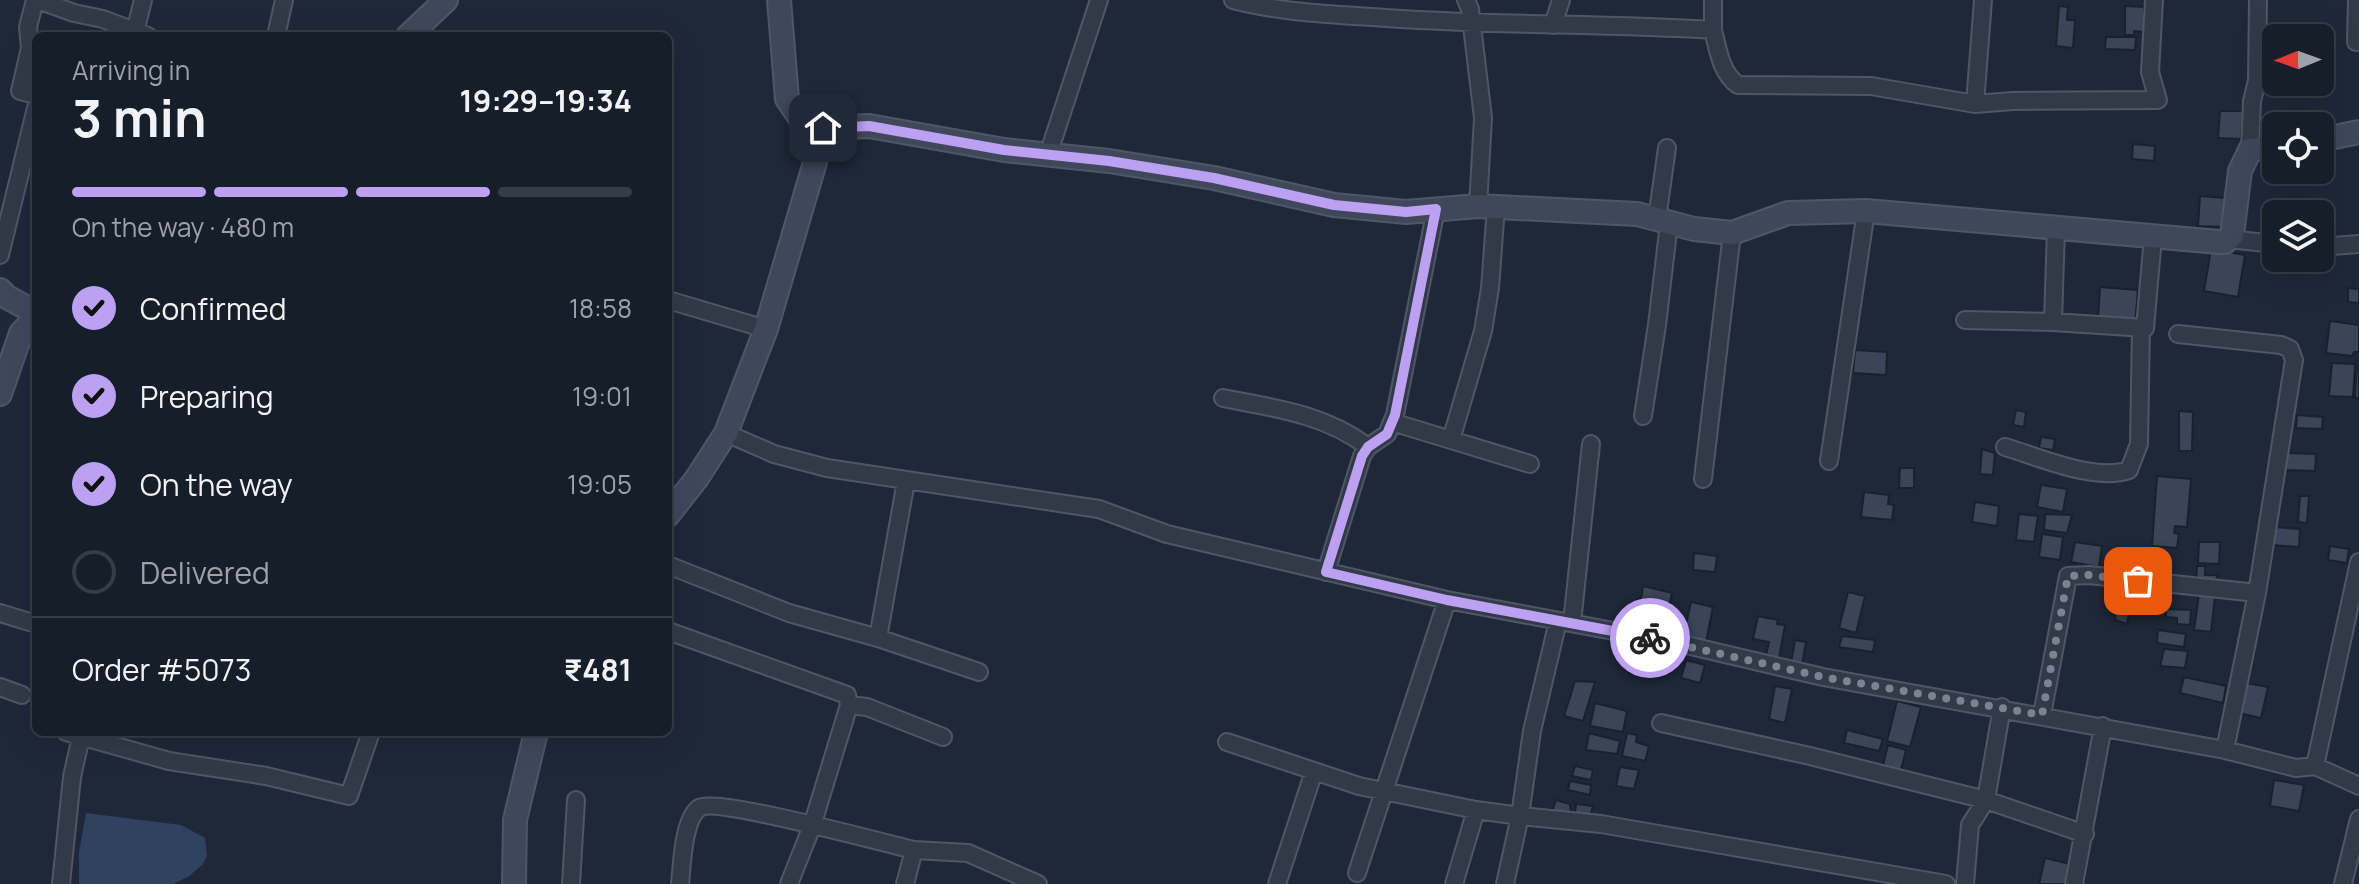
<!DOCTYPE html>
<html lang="en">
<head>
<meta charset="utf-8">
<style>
	:root { --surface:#161e2a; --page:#1f2732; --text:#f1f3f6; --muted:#9ea2a8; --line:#353c47; --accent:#bca0f2 }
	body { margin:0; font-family:Manrope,sans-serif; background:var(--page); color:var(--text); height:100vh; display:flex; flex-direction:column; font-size:30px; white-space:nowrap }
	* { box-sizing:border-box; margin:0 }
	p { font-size:26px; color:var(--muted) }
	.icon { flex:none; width:44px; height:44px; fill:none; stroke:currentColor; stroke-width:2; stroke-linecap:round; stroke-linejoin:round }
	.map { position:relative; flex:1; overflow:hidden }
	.details { position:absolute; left:32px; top:32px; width:640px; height:704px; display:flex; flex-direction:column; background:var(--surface); border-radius:12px; box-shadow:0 8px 32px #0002,0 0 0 2px var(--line) }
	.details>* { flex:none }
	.needle { width:52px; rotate:269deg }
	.controls { position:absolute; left:2262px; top:24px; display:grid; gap:16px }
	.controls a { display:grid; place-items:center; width:72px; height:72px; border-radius:12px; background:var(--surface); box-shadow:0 8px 32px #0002,0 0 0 2px var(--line); font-size:40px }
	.pin { position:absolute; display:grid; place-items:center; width:68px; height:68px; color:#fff; margin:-34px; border-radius:16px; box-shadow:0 4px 12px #0006 }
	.courier { position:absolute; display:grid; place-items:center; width:80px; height:80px; margin:-40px; border:6px solid #bca0f2; border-radius:50%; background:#fff; color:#222; box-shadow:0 2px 10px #0007 }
	.overview em { font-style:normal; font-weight:700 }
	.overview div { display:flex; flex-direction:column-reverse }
	.overview { display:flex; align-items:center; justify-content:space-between; height:136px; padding:0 40px }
	h1 { font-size:52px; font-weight:700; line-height:60px }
	.bar { display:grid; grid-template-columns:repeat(4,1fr); gap:12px 8px; align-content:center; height:96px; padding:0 40px }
	.bar i { height:10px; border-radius:6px; background:var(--line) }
	.bar .current { background:var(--accent) }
	.bar p { grid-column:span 4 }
	.line { display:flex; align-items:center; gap:20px; padding:0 40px; border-top:2px solid var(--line) }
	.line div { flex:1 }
	ol { padding:0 40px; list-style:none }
	li { display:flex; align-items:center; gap:24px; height:88px }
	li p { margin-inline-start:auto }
	li .icon { padding:8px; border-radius:50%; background:var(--accent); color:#111; stroke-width:4 }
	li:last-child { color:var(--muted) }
	li i { width:44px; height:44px; border:4px solid var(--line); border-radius:50% }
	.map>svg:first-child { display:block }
</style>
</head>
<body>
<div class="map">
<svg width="2359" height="884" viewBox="0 0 2359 884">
	<rect width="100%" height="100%" fill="#1e2838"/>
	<path fill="#304260" d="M86,813L181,825L205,838L207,856L202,865L188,877L173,884H79V852Z"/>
	<path fill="#3a4558" stroke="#19212e" stroke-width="2" d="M2059,6L2068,7L2067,20H2075L2073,48L2056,46Z
		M2125,6L2144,7V32L2134,31V35H2125Z
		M2106,37H2136L2135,50L2105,49Z
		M2220,111H2243L2241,139L2218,138Z
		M2133,144L2155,146L2154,161L2132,159Z
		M2200,196L2225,198L2223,227L2198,226Z
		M2211,249L2245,255L2238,297L2204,291Z
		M2100,287L2138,290L2135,323L2098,320Z
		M2348,288L2359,289V303L2348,302Z
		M2330,321L2359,325V352H2354L2352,356L2326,353Z
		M1855,350L1887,352L1886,375L1853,373Z
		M2332,363L2355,364L2353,397L2329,396Z
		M2357,365H2359V398H2355Z
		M2016,410L2026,412L2024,427L2013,425Z
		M2179,411L2193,412L2192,451H2179Z
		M2297,415L2323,417L2322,429L2296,428Z
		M2041,437L2055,439L2053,450L2039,448Z
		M1982,449L1995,453L1993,475L1980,474Z
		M2287,453L2316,454L2315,471L2286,470Z
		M1900,468H1914V488H1899Z
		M2157,476L2191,479L2187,527L2175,526L2174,533L2179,534L2177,548L2152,546Z
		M2041,485L2067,489L2063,512L2037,507Z
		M1864,492L1889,495L1888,504L1894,505L1892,520L1861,517Z
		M2300,496H2309L2307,523L2298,522Z
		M1975,502L1999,506L1997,526L1972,522Z
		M2019,514L2038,516L2034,542L2016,540Z
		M2045,514L2072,515L2067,533L2044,530Z
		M2273,527L2300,529L2299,547L2272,545Z
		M2042,534L2063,537L2060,560L2039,557Z
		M2075,542L2102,546L2099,567L2071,562Z
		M2199,542H2220L2219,564L2198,563Z
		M2330,546L2349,549L2347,563L2328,560Z
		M1694,553L1717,556L1715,572L1693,570Z
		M2197,566H2205V575H2217L2216,583L2196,582Z
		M1643,586L1672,593L1664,631L1637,624Z
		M2136,586L2163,591L2159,613L2130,609Z
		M1848,592L1865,596L1856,633L1839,628Z
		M2199,594L2215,596L2211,632L2194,630Z
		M1691,602L1713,607L1705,647L1682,641Z
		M2166,609L2191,610L2190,625L2177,624V618L2166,617Z
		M2116,610L2129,612L2127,624L2115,620Z
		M1758,616L1778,620L1777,624L1785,625L1779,658L1766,655L1769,642L1753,639Z
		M2158,630L2186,634L2184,647L2157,643Z
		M1842,636L1875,640L1873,652L1839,647Z
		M1795,640L1806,642L1802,665L1791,663Z
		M2164,649L2188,651L2185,668L2160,666Z
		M1686,660L1705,665L1700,683L1681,678Z
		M2184,677L2226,686L2223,703L2180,693Z
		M1575,681L1595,682L1583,721L1564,716Z
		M2246,683L2268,687L2261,718L2239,713Z
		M1775,686L1792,689L1785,723L1769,719Z
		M1897,701L1921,707L1910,747L1887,741Z
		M1595,703L1627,711L1623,732L1590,726Z
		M1847,730L1883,739L1879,751L1844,743Z
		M1589,733L1620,741L1617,754L1586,750Z
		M1627,733L1637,735L1636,742L1649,746L1645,761L1622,756Z
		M1888,745L1906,750L1901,770L1883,765Z
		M1575,766L1593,770L1591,780L1572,776Z
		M1620,767L1639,770L1634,789L1616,786Z
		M2274,780L2304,785L2299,811L2270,806Z
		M1570,781L1591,785L1590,795L1568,790Z
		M1556,800L1570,804L1571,818L1551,814Z
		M1576,804L1593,806L1590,816L1575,813Z
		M2045,858L2070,864L2065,884H2039Z"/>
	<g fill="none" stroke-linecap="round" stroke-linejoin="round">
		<defs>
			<path id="street" d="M35,0L28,27L30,48L20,91L36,95
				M38,0L74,13L103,19L148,36
				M1233,0C1279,12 1325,14 1372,17C1485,26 1599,23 1713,30V0
				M1466,0L1470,9L1483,118L1478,206
				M1553,25L1561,0
				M1713,30C1718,50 1721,73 1738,85L1871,86L1975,104L2013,101L2158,100L2150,72L2154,0
				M135,32L143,0
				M276,36L284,0
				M2356,42L2357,0
				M1975,104L1983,0
				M2250,150L2252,101L2257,81L2258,0
				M1048,155L1099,0
				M1657,219L1667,148
				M2228,239L2276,244
				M2320,247L2359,244
				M0,255L36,108
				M668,300L766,329
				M1965,320L2053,322L2145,328L2153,237
				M2053,322L2056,228
				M2178,334L2281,345L2290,349L2294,360L2257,593L2225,750L2296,768L2315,766L2359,786
				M1223,398C1274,408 1325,414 1368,447
				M1643,416L1657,325L1669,223
				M1392,422L1530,464
				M726,433L774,454L827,468L1099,509L1167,534L1447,600L1678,643L1823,677L2225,750
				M1451,440L1483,331L1490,288L1496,207
				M2005,447C2039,457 2095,482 2129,470L2139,444L2141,328
				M1829,461L1866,211
				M1703,479L1732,233
				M668,565L789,613L878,638L979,672
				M1326,572L1362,456L1368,447L1387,434L1395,415L1436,209
				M0,613L36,624
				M1572,623L1591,444
				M668,631L847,695L849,705L812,826L789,884
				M878,638L906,481
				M0,687L22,695
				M849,705L867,707L943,737
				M2042,715L2068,576L2089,575L2257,593
				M1661,723L1810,756L1986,800L2085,834
				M66,732L169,761L266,776L349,796L371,732
				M1227,742L1359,786L1476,810L1520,816L1532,731L1558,621
				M2315,766L2359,562
				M1357,873L1447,600
				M61,884L72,777L82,732
				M571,884L576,800
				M680,884C682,865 683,820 699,808C715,797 884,843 914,850
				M905,884L914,850L968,853L1038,884
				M1277,884L1314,771
				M1454,884L1476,810
				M1505,884L1520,816L1601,824L1946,884
				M1965,884L1970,825L1986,800L2002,707
				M2074,884L2103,726
				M2343,884L2359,819"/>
			<path id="secondary" d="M408,36L446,0
				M823,128L869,126L1004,150L1109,161L1214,178L1334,205L1406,212L1478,206L1637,214L1694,229L1732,233L1788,213L1866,211L2219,242H2225L2232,235L2240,171L2250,150L2276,146
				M2320,140L2359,132
				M0,290L7,297L36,313
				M0,394L21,333L36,318
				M668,515L697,478L726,433L766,329L823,135V128L800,118L787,99L779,0
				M514,884L515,820L536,732"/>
		</defs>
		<use href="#street" stroke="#4f5766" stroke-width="20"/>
		<use href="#secondary" stroke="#4f5766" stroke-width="26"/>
		<use href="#street" stroke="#323a48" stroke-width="16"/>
		<use href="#secondary" stroke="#3f485b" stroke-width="22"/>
	</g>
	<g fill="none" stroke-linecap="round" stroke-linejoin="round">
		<path stroke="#7a8394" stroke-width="8" stroke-dasharray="0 14.4" d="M1650,638L1823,677L2042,715L2068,576L2089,575L2138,581"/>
		<path stroke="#bca0f2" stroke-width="10" d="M823,128L869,126L1004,150L1109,161L1214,178L1334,205L1406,212L1436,209L1395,415L1387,434L1368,447L1362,456L1326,572L1447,600L1650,638"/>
	</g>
</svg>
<div class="controls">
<a><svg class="needle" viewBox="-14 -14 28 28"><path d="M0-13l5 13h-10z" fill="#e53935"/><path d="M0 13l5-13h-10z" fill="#9ea2a8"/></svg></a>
<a><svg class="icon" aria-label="locate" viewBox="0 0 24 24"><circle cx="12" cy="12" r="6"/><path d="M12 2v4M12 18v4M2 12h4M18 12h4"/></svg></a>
<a><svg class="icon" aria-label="layers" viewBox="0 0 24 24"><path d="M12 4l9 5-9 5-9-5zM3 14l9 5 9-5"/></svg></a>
</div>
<div class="pin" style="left:2138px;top:581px;background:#ea580c"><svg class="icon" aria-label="bag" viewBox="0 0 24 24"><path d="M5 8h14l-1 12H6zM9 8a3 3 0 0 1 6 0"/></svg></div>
<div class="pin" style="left:823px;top:128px;background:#1f2937"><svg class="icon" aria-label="home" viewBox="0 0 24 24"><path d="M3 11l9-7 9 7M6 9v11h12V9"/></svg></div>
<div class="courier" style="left:1650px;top:638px"><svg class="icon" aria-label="bike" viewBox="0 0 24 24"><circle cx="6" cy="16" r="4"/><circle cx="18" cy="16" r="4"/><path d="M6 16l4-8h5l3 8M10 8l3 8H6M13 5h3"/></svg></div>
<section class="details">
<div class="overview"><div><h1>3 min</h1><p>Arriving in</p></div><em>19:29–19:34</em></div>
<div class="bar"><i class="current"></i><i class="current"></i><i class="current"></i><i></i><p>On the way · 480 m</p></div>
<ol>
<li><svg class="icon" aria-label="check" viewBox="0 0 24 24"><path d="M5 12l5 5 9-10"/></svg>Confirmed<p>18:58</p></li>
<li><svg class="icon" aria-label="check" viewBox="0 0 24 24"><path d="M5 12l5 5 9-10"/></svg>Preparing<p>19:01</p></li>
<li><svg class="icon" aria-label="check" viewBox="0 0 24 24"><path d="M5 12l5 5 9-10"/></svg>On the way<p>19:05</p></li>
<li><i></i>Delivered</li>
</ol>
<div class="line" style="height:104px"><div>Order #5073</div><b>₹481</b></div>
</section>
</div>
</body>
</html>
